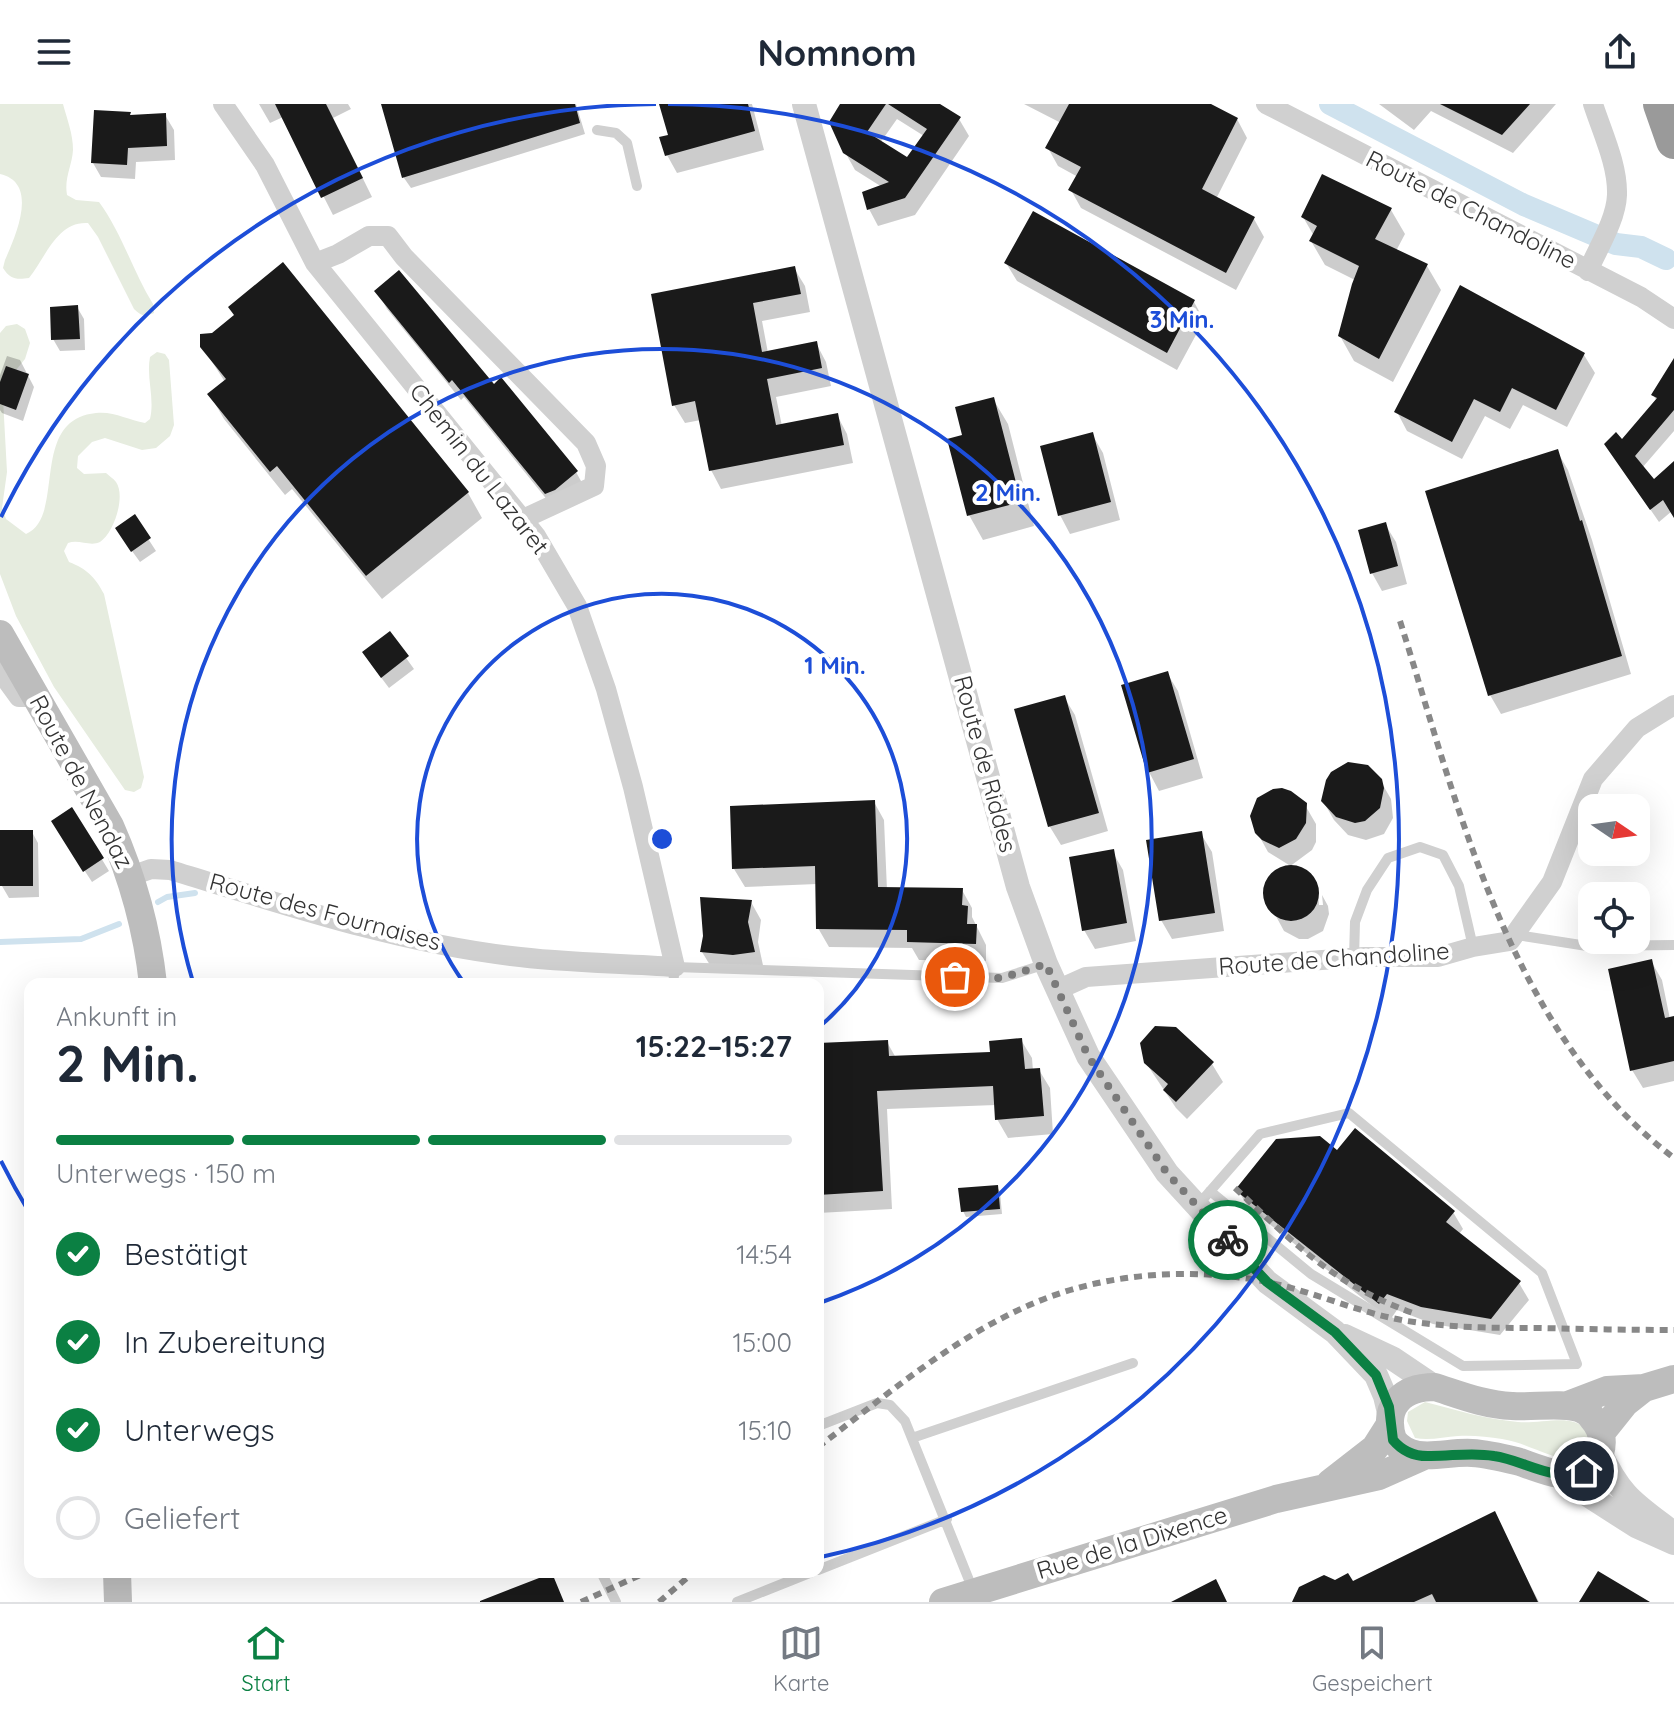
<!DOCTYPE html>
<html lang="de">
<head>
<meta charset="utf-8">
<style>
	:root { --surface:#fff; --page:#f6f6f7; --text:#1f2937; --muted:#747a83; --line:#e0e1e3; --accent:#0b8043 }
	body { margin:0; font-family:Quicksand,sans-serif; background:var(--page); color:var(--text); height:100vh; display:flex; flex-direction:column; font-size:30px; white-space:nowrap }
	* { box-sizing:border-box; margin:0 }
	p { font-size:26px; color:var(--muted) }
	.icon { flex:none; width:44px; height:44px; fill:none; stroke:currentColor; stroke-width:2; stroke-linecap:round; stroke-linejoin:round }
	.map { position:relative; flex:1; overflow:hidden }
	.sheet { position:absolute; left:24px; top:874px; width:800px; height:600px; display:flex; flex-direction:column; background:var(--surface); border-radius:16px; box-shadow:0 8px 32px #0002 }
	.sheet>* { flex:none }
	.needle { width:52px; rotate:103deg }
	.controls { position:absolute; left:1578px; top:690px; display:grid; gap:16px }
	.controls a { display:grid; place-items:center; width:72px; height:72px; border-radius:16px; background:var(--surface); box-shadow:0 8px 32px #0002; font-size:40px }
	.pin { position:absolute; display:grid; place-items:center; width:68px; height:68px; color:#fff; margin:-34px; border:4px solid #fff; border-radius:50%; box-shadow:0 2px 8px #0007 }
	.courier { position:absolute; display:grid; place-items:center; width:80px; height:80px; margin:-40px; border:6px solid #0b8043; border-radius:50%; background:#fff; color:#222; box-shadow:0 2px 10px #0007 }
	.summary em { font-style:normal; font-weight:700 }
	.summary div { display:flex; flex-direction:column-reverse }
	.summary { display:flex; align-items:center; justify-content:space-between; height:136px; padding:0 32px }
	h1 { font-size:52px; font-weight:700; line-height:60px }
	.bar { display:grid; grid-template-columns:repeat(4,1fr); gap:12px 8px; align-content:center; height:96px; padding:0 32px }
	.bar i { height:10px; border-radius:6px; background:var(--line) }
	.bar .active { background:var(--accent) }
	.bar p { grid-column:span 4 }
	ol { padding:0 32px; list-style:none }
	li { display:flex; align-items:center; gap:24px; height:88px }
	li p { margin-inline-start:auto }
	li .icon { padding:8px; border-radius:50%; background:var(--accent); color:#fff; stroke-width:4 }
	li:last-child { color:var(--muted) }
	li i { width:44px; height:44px; border:4px solid var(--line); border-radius:50% }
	header { display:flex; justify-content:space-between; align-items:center; height:104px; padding:0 32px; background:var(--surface); font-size:36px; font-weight:700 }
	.dock { display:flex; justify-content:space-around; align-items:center; height:112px; border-top:2px solid var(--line); background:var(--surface); font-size:22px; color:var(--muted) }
	.dock a { display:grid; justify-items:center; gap:4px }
	.dock .active { color:var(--accent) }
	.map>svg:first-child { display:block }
</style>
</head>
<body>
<header><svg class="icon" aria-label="menu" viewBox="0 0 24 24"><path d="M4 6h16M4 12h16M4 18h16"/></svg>Nomnom<svg class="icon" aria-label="share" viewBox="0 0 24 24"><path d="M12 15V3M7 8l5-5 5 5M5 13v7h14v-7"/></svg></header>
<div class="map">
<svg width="1674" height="1498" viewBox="0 0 1674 1498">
	<rect width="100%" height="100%" fill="#fff"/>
	<path fill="#e6ecdf" d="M0,0H63C67,15 73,30 73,46C72,62 64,74 67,91L76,96L99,98C122,129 133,168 153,200L154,209C145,213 141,212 134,205L98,133L88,119C57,117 46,153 29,174C16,176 10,175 3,164L5,156C15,133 40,79 0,70Z
		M17,220L25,225L30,239L25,255L12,271L3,295L7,368L2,404L6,415L26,430C67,412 28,316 96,309C114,307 128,316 145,319L150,315C155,294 146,274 150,253L157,248L165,250L169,256L174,321L170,332L156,344L142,346L105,334L92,338L78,352L77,364L84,370L106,369C109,372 113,374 116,378C126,392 114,429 100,438C90,443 79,435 68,439L64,447L69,458C87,465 95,473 104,490L144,673L141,684L134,688L125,686L54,583L16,512L0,470V229L6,222Z
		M1425,1298C1456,1306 1485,1315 1518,1318C1534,1320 1560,1313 1574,1318C1595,1325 1590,1347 1574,1356C1550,1355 1528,1339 1502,1335C1488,1333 1473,1331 1458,1332C1444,1333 1429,1337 1415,1334L1407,1317L1408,1308Z"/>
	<path fill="#0003" fill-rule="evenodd" d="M259,0H348L351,5L333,14L372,93L333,111L283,13L270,19Z
		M383,0H576L585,30L411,84L404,74Z
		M661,0H752L764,46L677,69L667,51L670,32Z
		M843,0H936L959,15L969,32L915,111L878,122L869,105L882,83L855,66L845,48ZM897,15L924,32L907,56L880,39Z
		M1024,0H1207L1237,15L1247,34L1216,95L1254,115L1264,133L1236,186L1081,104L1071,86L1078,73L1058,62L1048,44L1061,19Z
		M1379,0H1556L1513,49L1431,7L1414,26Z
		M130,10L131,13L165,11L174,26L175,56L136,58L135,75L101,73L93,59Z
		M1323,73L1391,106L1405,130L1396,147L1427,162L1441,186L1393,278L1354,257L1340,232L1355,176L1325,161L1311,137L1314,132L1303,113Z
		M1006,159L1194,198L1204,216L1177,266L1017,177Z
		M282,161L468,389L482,414L382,495L292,385L285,391L224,315L210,291L225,278L202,242L236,212Z
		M794,164L805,182L810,208L762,217L768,249L816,239L826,258L831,282L776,293L782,322L837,311L847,330L853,359L721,385L711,366L701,316L685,319L674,301L653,192Z
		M377,187L493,283L576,368L586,386L557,408L464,293L461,296L387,205Z
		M77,203L84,215L85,246L60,247L53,235Z
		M1584,251L1595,269L1567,323L1523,301L1510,325L1485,312L1462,355L1407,327L1397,308Z
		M7,252L20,256L34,283L23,317L2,309L0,306V271Z
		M1674,257V327L1642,364L1654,378L1674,359V411L1672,407L1659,418L1614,353L1622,339L1657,297L1653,291Z
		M993,295L1008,320L1034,422L983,436L969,411L964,332Z
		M1092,330L1103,349L1120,416L1070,430L1060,411Z
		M1557,347L1568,366L1592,436L1631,570L1501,610L1490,591L1427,388Z
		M134,413L156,447L140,458L124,436Z
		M1385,420L1396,438L1407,480L1382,487L1372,469Z
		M389,530L414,565L389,584L371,560Z
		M1167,569L1178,587L1203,674L1159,687L1149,668Z
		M1064,593L1075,611L1108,727L1061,741L1050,723L1017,607Z
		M1380,676L1391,695L1393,714L1384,730L1366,736L1348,731L1334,716L1323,697Z
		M874,698L884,716L887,786H962L972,804V813L986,841V857L919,856L912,844L829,843L818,824L817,780L745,783L734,765Z
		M1305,701L1316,720V738L1312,746L1289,763L1307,768L1318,784L1319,801H1323L1322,791L1328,802L1329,810L1323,827L1308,835H1299L1284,827L1265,792L1269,775L1289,761L1268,748L1257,728Z
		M72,706L109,767L92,778L60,729Z
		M32,728L38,739L39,793L9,794L2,782Z
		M1201,730L1212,748L1224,827L1172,835L1161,816Z
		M1112,747L1123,766L1136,837L1095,845L1084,826Z
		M751,798L761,816L758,838L764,866H713L702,848L705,832Z
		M1651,857L1662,876L1670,915L1674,914V977L1643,984L1632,966Z
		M1021,936L1032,954L1033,967L1039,966L1050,984L1053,1030L1008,1034L997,1015L996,1001L887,1005L892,1105L818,1109V941L887,938L896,954L992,950Z
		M1146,959L1212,960L1223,978L1187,1015L1176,1004Z
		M1337,1049L1453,1108L1463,1125L1459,1130L1519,1179L1529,1196L1500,1231L1433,1220L1397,1206L1390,1216L1248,1103L1238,1086Z
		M997,1083L1000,1088L1002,1110L966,1113L963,1107Z
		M1494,1410L1539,1498H1294L1335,1478L1352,1479Z"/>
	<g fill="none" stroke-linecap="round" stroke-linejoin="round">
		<path stroke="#cfe2ee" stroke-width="6" d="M158,798L167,793L195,789
			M0,838L81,835L119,820"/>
		<path stroke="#cfe2ee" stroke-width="22" d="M1330,0L1524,101L1616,140L1641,143L1666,155"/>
	</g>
	<path fill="#1a1a1a" d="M275,0H326L363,74L321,94Z
		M381,0H575L580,19L402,74Z
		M659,0H748L755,27L665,52L659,33L668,31Z
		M840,0H886L867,28L907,53L927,25L888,0H940L961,13L905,94L867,106L862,88L889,78L843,49L829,18Z
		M1069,0H1211L1238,14L1202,85L1255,113L1226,169L1068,86L1081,63L1045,44Z
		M1440,0H1530L1502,31Z
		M94,6L131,8L130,11L166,9L167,42L128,44L127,61L91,59Z
		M1322,70L1392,104L1375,135L1428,160L1379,255L1338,232L1352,180L1359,162L1309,137L1317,122L1301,113Z
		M1033,107L1195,196L1167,249L1004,159Z
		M283,158L469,388L366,472L277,362L270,368L207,290L226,275L200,243V230L212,229L234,211L228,203Z
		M795,162L801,190L753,199L762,248L817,237L822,264L767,275L776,321L838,309L844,341L709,367L695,297L672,302L651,190Z
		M399,166L494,280L501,273L578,367L555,386L545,390L452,276L449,279L374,187Z
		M1460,181L1585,249L1556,306L1512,284L1500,308L1474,295L1452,338L1394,308Z
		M78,201L80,235L51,236L50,203Z
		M1674,254V306L1635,352L1654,375L1674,357V414L1663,396L1650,406L1604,340L1616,328L1622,335L1657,294L1651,291Z
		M6,262L29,270L16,306L0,300V278Z
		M994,293L1021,398L967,412L947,335L962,331L955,303Z
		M1093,328L1111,398L1058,412L1040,342Z
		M1558,345L1580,417L1582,416L1622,552L1488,592L1425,387Z
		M135,410L151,434L131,448L115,424Z
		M1386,418L1398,462L1370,470L1358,426Z
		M390,527L409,552L381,574L362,548Z
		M1168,567L1194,655L1147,669L1121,581Z
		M1065,591L1099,709L1048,723L1014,605Z
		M1348,658L1368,661L1382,675L1384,684L1380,704L1365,717L1355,719L1336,713L1321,697L1326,676L1331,668Z
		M1282,684L1291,687L1307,699L1306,719L1296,735L1279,744L1262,736L1255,729L1250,712L1257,694L1273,685Z
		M875,696L878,783L963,784L962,801L968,802L967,820H977L976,840L907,838V826L816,825L815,762L732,765L730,702Z
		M72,703L104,754L83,768L51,717Z
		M0,726H33V782H0Z
		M1202,727L1215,809L1159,817L1146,736Z
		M1114,745L1127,819L1082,827L1069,753Z
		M1263 789a28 28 0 1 1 56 0a28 28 0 1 1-56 0Z
		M700,793L752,796L748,818L755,848L733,851L700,848L703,832Z
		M1652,855L1665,914L1674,912V957L1630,967L1608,865Z
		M1155,922L1176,923L1214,958L1176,998L1163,986L1168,980L1144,959L1140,939Z
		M1022,934L1025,965L1040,964L1044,1012L995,1016L993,982L877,987L883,1087L818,1091V939L888,936L889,952L990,948L989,937Z
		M1355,1024L1455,1107L1446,1118L1521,1177L1491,1215L1421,1203L1387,1190L1379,1200L1235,1086L1276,1035L1320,1032L1337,1046Z
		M998,1081L1000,1105L961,1108L958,1084Z
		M1495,1407L1538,1498H1436L1432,1490L1414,1498H1292L1299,1483L1324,1471L1335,1476L1348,1469L1353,1477Z
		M1598,1467L1650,1498H1579Z
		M552,1469L564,1498H480V1497Z
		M1216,1475L1227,1498H1171Z"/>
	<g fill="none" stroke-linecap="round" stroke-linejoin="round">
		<path stroke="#d0d0d0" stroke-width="10" d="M597,26L616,29L627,39L637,82
			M1517,831L1587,842L1674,841
			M1354,854L1355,818L1367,786L1388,754L1420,743L1443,751L1459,782L1473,843
			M463,880H491
			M673,880L675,863L1002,874L1046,860
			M1198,1101L1260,1030L1349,1009L1542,1169L1577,1260L1463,1262L1311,1170L1210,1087
			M818,1322L877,1299L890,1301L905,1317L973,1486
			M912,1334L1133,1259
			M818,1466L947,1415
			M601,1468L616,1498
			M737,1498L812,1468"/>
		<path stroke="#d0d0d0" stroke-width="20" d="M1266,0L1641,193L1674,215
			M315,159L338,150L369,132H388L404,153L586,339L596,362L594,382L523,415
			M1588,167C1598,144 1616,116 1617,91C1618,61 1602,28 1593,0
			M0,567L19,593H26L34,589
			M131,772L151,765L170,766C282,800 394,838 511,852C565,859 621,859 675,863L633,683L606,585L577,502L536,432L315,159L265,61L223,0
			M1057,886L1086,873L1364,853H1438L1473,843L1510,837L1552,778L1593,675L1637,624L1674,601"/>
		<path stroke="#d0d0d0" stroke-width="24" d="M804,0L1018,783L1046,860L1088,952L1167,1069L1267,1178L1335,1228L1376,1271L1385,1292L1390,1313
			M1345,1232L1392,1254L1435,1283
			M1600,1348C1621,1393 1634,1399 1672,1428
			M1558,1372L1636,1422L1674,1439"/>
		<path stroke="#bdbdbd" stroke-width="28" d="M0,530L110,722C133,774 147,824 153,880
			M1435,1283C1460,1291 1485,1301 1512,1302C1532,1304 1559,1298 1579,1304C1584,1306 1590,1310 1593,1315C1601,1324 1604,1337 1600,1349C1586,1386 1546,1367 1520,1358C1504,1354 1489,1350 1472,1349C1444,1347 1413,1362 1393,1336C1382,1302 1402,1283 1435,1283Z
			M1565,1302L1607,1286L1644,1284L1674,1275
			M1601,1329L1625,1299L1644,1284
			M1330,1379L1375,1344L1389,1322
			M117,1468L118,1498
			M943,1498L1276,1395L1379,1372L1424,1352"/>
		<path stroke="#9a9a9a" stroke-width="36" d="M1661,0L1674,37"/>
		<path stroke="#888" stroke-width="6" stroke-dasharray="8 6" stroke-linecap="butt" d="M1400,517C1459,704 1509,929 1674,1054
			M1235,1084C1295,1140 1334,1181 1413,1209
			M818,1343C891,1288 964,1224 1052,1192C1119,1168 1198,1164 1267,1178C1315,1188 1359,1209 1407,1217C1452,1224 1496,1224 1541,1224C1585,1225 1630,1226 1674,1226
			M581,1498L647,1468
			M659,1498L694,1468"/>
	</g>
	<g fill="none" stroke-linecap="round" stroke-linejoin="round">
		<path stroke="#7a7a7a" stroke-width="8" stroke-dasharray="0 14.4" d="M955,873L1002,874L1046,860L1088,952L1167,1069L1228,1136"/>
		<path stroke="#0b8043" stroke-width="10" d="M1228,1136L1267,1178L1335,1228L1376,1271L1389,1303L1393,1336C1403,1348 1415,1353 1431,1352C1453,1352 1472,1348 1494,1352C1524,1356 1554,1379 1584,1367"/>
	</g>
	<g fill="none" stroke="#1d4ed8" stroke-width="4">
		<path d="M464 879A245 245 0 1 1 819 923"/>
		<path d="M193 878A490 490 0 1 1 822 1198"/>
		<path d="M713 1468A735 735 0 0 1 611 1468M29 1108A735 735 0 0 1 1 1057M1 413A735 735 0 0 1 656 0M668 0A735 735 0 0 1 821 1453"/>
	</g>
	<g text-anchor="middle" stroke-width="8" stroke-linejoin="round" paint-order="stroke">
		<g font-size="24" fill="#333" stroke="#fff">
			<text transform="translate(1471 106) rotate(27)" y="8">Route de Chandoline</text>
			<text transform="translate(479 365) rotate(52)" y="8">Chemin du Lazaret</text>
			<text transform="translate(985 660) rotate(75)" y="8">Route de Riddes</text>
			<text transform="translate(81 678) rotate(62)" y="8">Route de Nendaz</text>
			<text transform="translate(325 808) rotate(15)" y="8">Route des Fournaises</text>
			<text transform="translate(1334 855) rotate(-4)" y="8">Route de Chandoline</text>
			<text transform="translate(1132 1439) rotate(-17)" y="8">Rue de la Dixence</text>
		</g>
	</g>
	<circle cx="662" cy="735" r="12" fill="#1d4ed8" stroke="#fff" stroke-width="4"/>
	<g font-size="24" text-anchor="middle" font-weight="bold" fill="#1d4ed8" stroke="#fff" stroke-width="8" stroke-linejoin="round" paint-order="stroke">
		<text x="1182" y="224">3 Min.</text>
		<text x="1008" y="397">2 Min.</text>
		<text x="835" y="570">1 Min.</text>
	</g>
</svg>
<div class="controls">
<a><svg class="needle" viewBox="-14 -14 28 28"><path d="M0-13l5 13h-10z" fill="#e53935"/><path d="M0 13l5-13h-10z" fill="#747a83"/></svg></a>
<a><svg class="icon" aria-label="locate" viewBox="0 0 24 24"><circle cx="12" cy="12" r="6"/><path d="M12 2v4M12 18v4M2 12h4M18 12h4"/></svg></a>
</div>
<div class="pin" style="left:955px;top:873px;background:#ea580c"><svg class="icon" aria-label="bag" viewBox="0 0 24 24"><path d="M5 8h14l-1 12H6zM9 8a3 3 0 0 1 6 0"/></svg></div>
<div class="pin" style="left:1584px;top:1367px;background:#1f2937"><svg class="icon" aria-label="home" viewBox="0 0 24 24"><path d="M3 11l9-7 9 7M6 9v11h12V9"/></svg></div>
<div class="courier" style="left:1228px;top:1136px"><svg class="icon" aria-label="bike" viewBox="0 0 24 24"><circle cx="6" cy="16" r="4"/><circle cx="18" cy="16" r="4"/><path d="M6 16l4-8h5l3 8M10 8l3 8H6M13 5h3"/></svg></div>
<section class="sheet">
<div class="summary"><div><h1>2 Min.</h1><p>Ankunft in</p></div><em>15:22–15:27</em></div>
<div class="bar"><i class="active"></i><i class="active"></i><i class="active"></i><i></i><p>Unterwegs · 150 m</p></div>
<ol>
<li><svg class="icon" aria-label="check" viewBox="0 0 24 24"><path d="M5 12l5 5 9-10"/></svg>Bestätigt<p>14:54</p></li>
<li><svg class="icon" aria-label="check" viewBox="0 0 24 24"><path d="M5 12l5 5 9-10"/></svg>In Zubereitung<p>15:00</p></li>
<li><svg class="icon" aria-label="check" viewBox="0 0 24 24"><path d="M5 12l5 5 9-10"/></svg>Unterwegs<p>15:10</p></li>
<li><i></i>Geliefert</li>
</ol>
</section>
</div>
<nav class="dock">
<a class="active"><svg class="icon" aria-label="home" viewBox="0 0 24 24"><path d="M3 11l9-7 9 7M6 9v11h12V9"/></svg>Start</a>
<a><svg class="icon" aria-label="map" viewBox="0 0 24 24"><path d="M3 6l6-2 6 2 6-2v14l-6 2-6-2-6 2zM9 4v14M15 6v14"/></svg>Karte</a>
<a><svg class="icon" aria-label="saved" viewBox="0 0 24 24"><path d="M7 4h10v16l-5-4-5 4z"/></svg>Gespeichert</a>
</nav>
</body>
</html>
